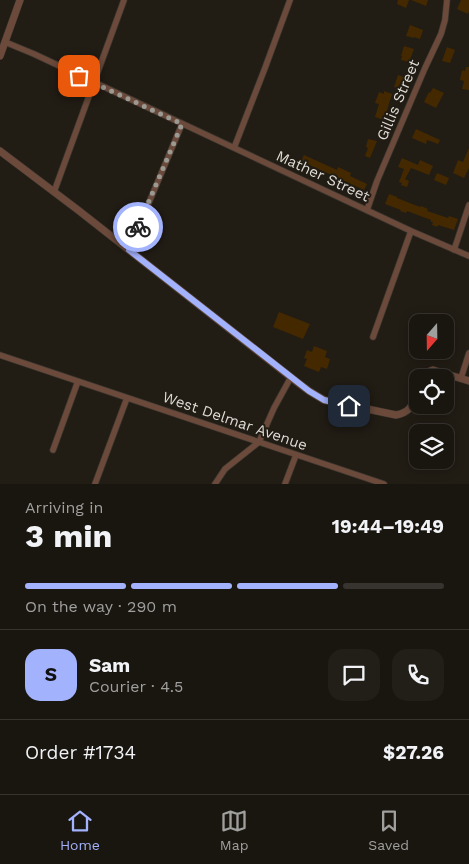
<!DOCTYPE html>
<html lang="en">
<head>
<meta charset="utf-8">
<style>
	:root { --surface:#19150f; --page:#221e18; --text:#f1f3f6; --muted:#9f9f9e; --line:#37342f; --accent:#a3b2fd }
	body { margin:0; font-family:"Work Sans",sans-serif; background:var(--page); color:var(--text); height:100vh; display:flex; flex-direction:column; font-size:19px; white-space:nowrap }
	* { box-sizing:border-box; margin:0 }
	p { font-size:16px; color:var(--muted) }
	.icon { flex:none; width:28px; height:28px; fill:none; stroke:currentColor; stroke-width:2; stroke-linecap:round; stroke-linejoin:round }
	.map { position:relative; height:484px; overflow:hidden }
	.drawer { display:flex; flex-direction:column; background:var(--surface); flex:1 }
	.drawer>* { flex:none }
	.needle { width:32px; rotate:200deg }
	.controls { position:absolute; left:409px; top:314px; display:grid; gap:10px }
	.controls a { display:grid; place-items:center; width:45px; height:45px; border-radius:10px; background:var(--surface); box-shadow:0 2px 12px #0003,0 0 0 1px var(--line); font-size:25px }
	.pin { position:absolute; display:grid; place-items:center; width:42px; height:42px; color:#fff; margin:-21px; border-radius:10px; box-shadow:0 2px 8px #0006 }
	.courier { position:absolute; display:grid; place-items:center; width:50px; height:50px; margin:-25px; border:4px solid #a3b2fd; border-radius:50%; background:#fff; color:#222; box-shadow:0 1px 6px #0007 }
	.head em { font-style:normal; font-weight:700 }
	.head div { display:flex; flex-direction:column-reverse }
	.head { display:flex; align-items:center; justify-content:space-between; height:85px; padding:0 25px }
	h1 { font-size:32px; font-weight:700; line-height:38px }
	.bar { display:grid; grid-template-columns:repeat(4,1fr); gap:8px 5px; align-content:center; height:60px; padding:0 25px }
	.bar i { height:6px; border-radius:4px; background:var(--line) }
	.bar .active { background:var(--accent) }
	.bar p { grid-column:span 4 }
	.line { display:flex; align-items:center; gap:12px; padding:0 25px; border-top:1px solid var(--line) }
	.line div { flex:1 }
	.round { display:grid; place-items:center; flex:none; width:52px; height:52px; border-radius:15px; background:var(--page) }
	.tab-bar { display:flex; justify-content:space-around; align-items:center; height:70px; border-top:1px solid var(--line); background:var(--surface); font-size:14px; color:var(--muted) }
	.tab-bar a { display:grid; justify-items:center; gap:2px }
	.tab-bar .active { color:var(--accent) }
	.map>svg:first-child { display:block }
</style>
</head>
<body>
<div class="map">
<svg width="469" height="484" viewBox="0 0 469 484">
	<rect width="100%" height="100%" fill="#211c14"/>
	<path fill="#442900" d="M398,0H409L406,8L397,4Z
		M411,0H428L426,6Z
		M461,0H469V11L468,14L457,9Z
		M410,25L423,30L420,39L414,37V38L406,36Z
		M404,46L414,49L409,62L401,60L402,56H401Z
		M447,47L455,50L450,63L442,61Z
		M466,67H469V90L462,89L464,81L460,80L462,70L465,71Z
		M398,75L409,79L404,90L394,87Z
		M433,88L444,93L436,108L424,102L429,92L430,93Z
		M384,91L392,94L384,120L375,117L379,104L375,103L379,92L384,94Z
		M416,129L440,140L438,144L427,140L426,144L412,138Z
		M368,139L377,141L370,158L365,156L368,148L366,147Z
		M469,148V168L464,178L453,173L458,160L463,162Z
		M304,155L337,170L338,167L351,173L350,176L367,184L364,190L301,161Z
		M402,158L418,165L420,160L433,166L429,175L411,168L405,179L409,181L407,187L401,185L402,183L399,182L404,169L398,167Z
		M437,173L449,178L446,185L434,180Z
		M389,194L397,197V198L420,207L421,206L428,209L427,211L448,218L449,216L458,219L454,230L438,225L437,227L432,225L433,222H431V220L407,211L406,213L400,211L401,210L385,204Z
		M279,312L310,324L303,339L273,327Z
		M314,346L327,351L325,357L330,359L327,369L321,367L319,372L304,366L307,359L304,358L307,350L312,352Z"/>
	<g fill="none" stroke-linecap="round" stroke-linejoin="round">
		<defs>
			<path id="minor" d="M5,42L34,54L411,231L469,256
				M234,148L265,68L290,0
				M54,192L124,0
				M367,210L377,181L425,68L441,34L445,20L447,0
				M129,250L182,124
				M454,250L469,205
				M373,337L411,231
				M0,355L384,484
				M461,378L469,353
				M53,450L78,381
				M95,484L121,414L127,398
				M215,484L225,469L259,442L274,408L291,377
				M285,484L296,455"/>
			<path id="tertiary" d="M0,56L20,0
				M0,151L78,210L297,382L309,391L324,400L396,415C411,412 412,405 418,392
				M425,378L430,371L433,370L469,381"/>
		</defs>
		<use href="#minor" stroke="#3c372f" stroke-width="7"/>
		<use href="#tertiary" stroke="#3c372f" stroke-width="8"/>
		<use href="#minor" stroke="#6b4a3b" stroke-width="5.5"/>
		<use href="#tertiary" stroke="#6b4a3b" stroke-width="7"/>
	</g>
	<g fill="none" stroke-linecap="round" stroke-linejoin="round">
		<path stroke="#9c9992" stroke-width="5" stroke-dasharray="0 9" d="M79,76L182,124L138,227"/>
		<path stroke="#a3b2fd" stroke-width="6" d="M138,227L129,250L309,391L324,400L349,406"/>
	</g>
	<g text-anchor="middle" stroke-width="4" stroke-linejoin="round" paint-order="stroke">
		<g font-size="15" fill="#dfdcd6" stroke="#211c14">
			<text transform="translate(398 100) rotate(-67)" y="5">Gillis Street</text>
			<text transform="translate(323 176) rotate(25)" y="5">Mather Street</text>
			<text transform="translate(235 421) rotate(19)" y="5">West Delmar Avenue</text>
		</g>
	</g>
</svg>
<div class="controls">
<a><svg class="needle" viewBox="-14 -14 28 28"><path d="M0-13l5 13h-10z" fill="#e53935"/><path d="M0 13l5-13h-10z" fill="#9f9f9e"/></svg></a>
<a><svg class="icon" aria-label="locate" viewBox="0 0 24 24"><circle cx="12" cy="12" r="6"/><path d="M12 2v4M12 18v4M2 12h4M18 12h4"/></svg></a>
<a><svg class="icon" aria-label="layers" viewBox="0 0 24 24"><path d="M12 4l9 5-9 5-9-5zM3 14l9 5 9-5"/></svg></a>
</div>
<div class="pin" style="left:79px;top:76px;background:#ea580c"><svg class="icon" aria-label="bag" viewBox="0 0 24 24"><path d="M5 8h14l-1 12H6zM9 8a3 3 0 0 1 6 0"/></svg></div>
<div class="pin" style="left:349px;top:406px;background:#1f2937"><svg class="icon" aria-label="home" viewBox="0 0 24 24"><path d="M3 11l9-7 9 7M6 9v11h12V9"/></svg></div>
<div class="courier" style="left:138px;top:227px"><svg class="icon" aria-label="bike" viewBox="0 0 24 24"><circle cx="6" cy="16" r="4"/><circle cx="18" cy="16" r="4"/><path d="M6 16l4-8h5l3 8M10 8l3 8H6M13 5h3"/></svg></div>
</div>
<section class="drawer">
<div class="head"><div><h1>3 min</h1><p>Arriving in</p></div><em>19:44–19:49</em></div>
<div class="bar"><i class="active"></i><i class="active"></i><i class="active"></i><i></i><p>On the way · 290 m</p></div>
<div class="line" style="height:90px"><b class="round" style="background:var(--accent);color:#111">S</b><div><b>Sam</b><p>Courier · 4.5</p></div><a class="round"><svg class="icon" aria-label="chat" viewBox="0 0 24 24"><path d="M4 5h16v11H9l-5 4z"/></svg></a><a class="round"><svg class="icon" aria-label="phone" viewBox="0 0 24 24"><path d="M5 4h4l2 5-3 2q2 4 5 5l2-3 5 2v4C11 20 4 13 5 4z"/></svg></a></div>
<div class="line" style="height:65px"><div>Order #1734</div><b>$27.26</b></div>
</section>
<nav class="tab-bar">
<a class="active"><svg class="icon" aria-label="home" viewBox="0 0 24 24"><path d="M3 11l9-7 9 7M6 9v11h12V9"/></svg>Home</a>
<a><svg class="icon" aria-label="map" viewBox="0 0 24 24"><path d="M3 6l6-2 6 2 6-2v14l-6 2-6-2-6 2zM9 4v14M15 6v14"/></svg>Map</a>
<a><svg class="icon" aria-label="saved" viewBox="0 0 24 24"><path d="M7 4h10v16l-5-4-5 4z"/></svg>Saved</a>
</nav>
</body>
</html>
